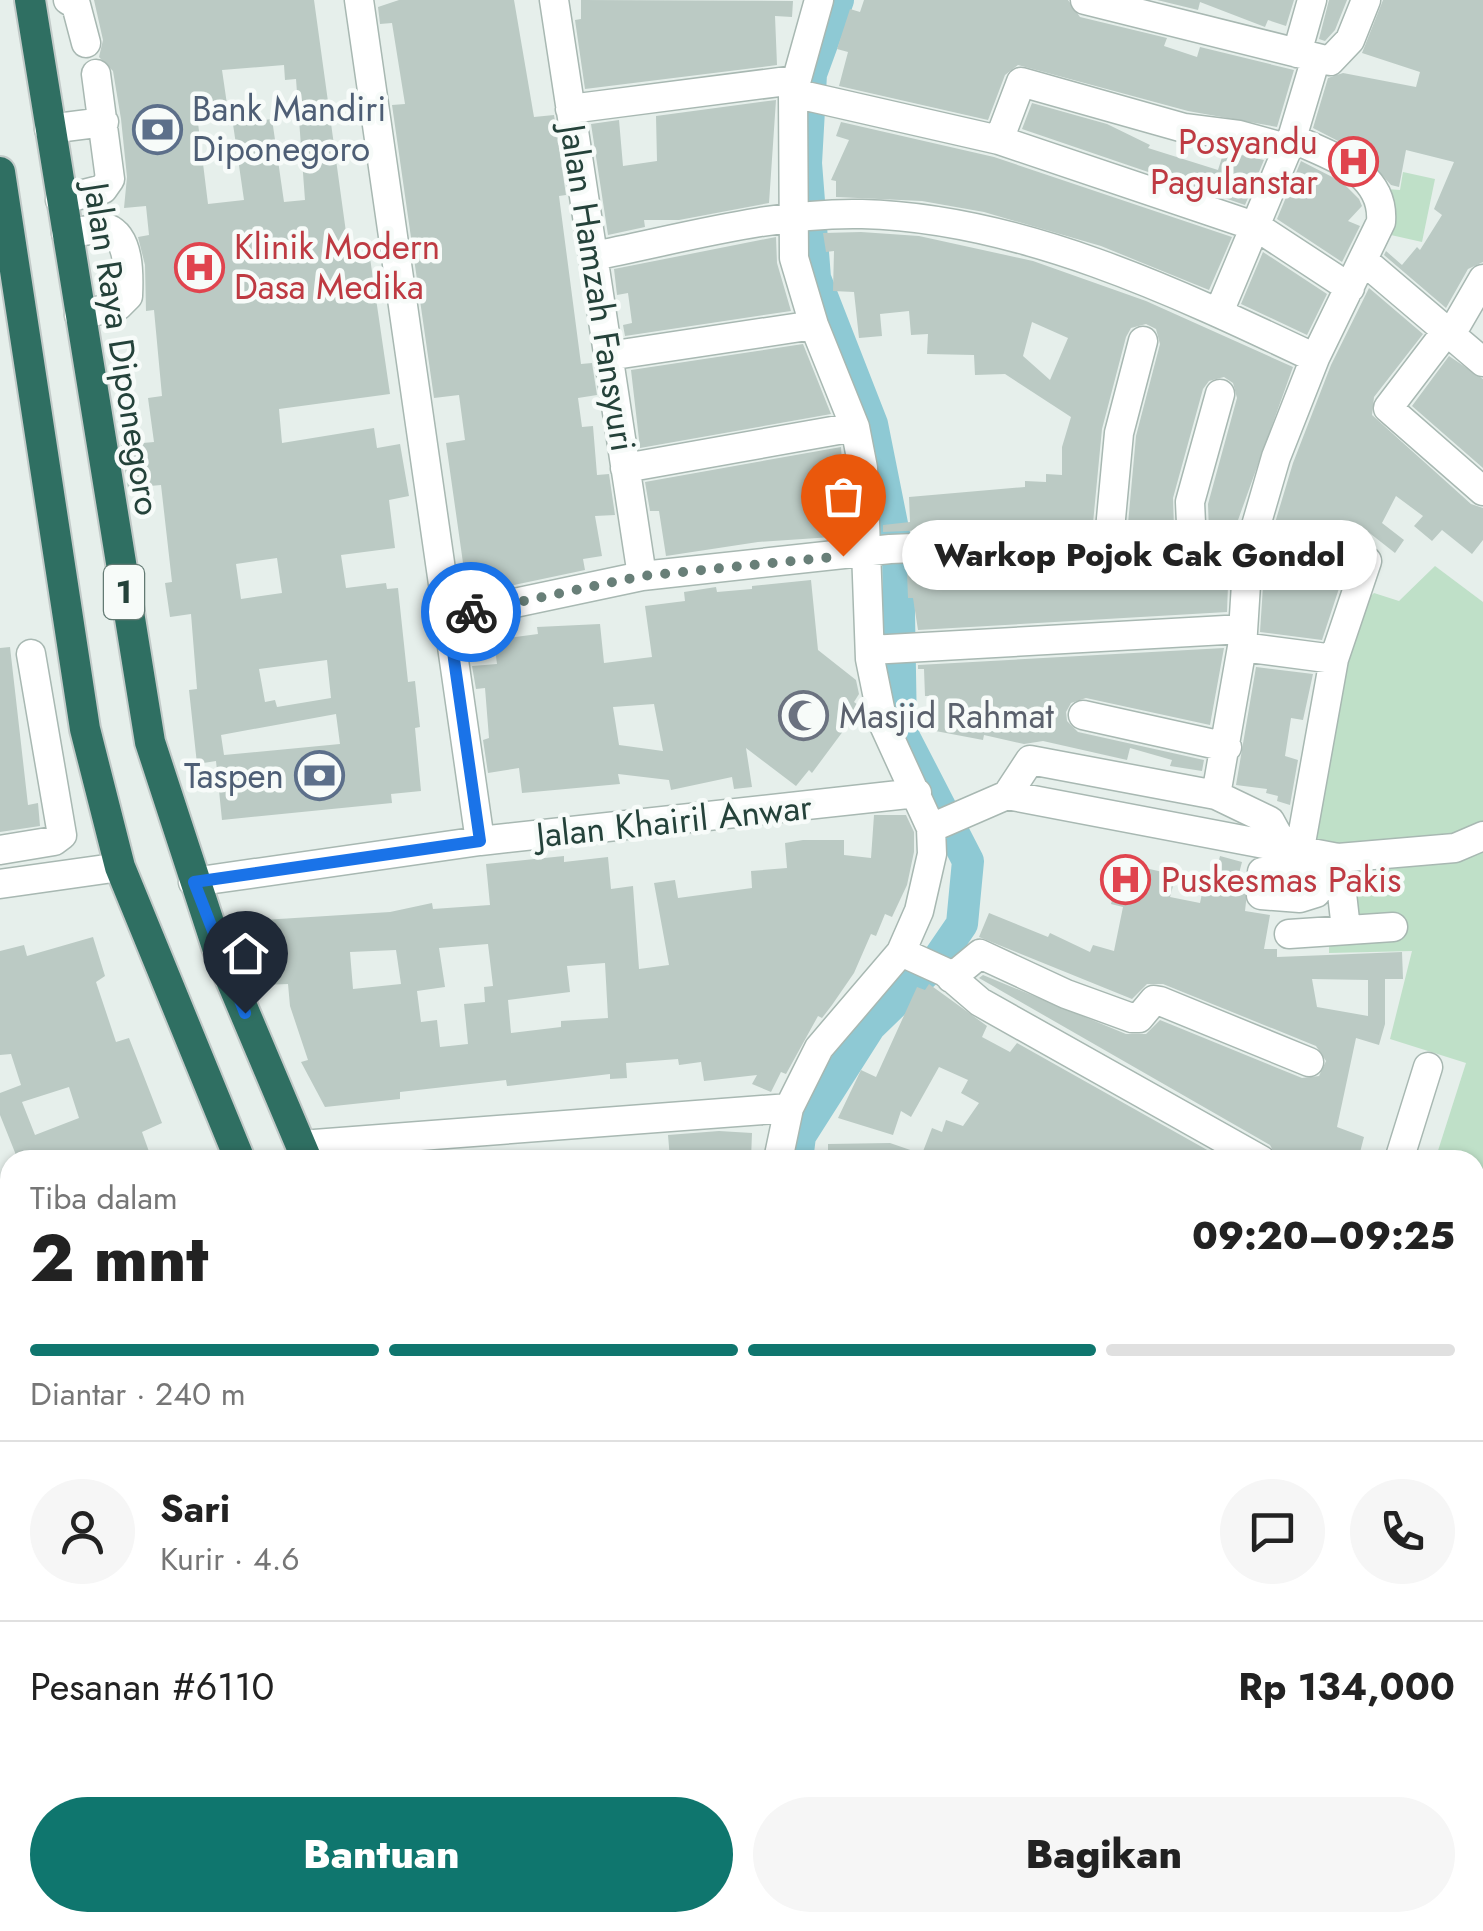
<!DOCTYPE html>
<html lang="id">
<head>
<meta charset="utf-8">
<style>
	:root { --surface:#fff; --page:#f6f6f6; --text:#222; --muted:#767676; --line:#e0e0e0; --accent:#0f766e }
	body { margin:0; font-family:Jost,sans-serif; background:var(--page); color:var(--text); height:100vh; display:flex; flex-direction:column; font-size:38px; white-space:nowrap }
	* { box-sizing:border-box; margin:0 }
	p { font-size:32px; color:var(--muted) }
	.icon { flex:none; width:55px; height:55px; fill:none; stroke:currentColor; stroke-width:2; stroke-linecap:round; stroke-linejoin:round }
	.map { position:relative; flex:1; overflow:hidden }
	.sheet { position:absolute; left:0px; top:1150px; width:1485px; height:782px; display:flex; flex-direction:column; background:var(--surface); border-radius:30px 30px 0 0; box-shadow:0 2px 8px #0004 }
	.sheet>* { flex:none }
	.pin { position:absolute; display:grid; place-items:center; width:85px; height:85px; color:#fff; margin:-102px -42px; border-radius:50% 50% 50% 0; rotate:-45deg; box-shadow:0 0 10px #0007 }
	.pin .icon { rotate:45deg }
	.courier { position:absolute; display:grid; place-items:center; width:100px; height:100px; margin:-50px; border:8px solid #1a73e8; border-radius:50%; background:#fff; color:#222; box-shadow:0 2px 12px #0007 }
	.bubble { position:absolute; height:70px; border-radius:35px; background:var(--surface); box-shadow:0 2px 8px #0004; font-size:32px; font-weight:800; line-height:70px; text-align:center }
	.summary em { font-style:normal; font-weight:800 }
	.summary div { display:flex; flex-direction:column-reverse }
	.summary { display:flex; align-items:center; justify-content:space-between; height:170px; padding:0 30px }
	h1 { font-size:65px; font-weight:800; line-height:75px }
	.bar { display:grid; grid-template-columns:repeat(4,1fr); gap:15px 10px; align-content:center; height:120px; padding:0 30px }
	.bar i { height:12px; border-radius:8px; background:var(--line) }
	.bar .selected { background:var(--accent) }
	.bar p { grid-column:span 4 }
	.line { display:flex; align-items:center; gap:25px; padding:0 30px; border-top:2px solid var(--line) }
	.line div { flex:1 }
	.round { display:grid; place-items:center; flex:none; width:105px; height:105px; border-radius:52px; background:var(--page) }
	.primary-button { display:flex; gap:20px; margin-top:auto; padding:20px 30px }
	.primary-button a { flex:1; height:115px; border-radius:60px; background:var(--accent); color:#fff; font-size:40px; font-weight:800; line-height:115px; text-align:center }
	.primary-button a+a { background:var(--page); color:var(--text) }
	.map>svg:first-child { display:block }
</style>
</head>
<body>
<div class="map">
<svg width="1483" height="1931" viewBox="0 0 1483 1931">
	<rect width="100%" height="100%" fill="#e6efeb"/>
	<path fill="#bfe0c8" d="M1403,172L1435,179L1422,242L1382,233L1387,189L1400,190Z
		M1435,566L1483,602V1312L1475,1310V1160H1435L1466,1063L1390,1039L1412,951L1329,953L1330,879L1300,830L1352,614L1374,593L1399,601Z"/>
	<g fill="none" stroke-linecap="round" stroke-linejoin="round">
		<path stroke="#8ec9d4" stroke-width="32" d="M797,1160L800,1136L870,1026L936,962L962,924L968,861L901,731L898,554L872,424L815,278L806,163L811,74L838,0
			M1035,1931L1037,1922"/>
	</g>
	<path fill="#bbcac4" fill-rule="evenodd" d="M94,0H314L349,254L369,251L390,394L279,409L282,443L374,428L377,448L400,444L409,496L389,500L395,548L341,555L346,588L386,583L387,589L398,588L408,682L415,681L420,727L415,728L421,791L391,794L392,803L222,820L216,761L197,764L189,690L197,689L191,614L170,617L165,583L172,582L161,485L128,488L121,445L154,442L148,398L162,396L154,310L146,311L145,265L138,237L149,235L146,206L124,208L127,177L121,119L113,71L99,57L103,40ZM284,65L285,80L296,79L305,200L284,202L272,119L233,124L244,200L208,204L198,123L229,118L222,70ZM277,558L282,593L241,599L236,564ZM327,660L331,698L277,707L275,700L265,702L259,669ZM336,714L340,744L224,755L221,735Z
		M399,0H514L534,117L554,115L566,195L559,196L581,364L592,363L597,395L578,398L582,427L593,426L597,475L609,474L615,515L595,516L602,556L583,559L585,570L471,594L466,584L446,443L465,440L459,395L434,398L392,105L405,104L392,23L380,24L378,7Z
		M581,0L793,1L792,17L775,16L777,65L585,89L575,20L581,19Z
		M864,0H1068L1080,17L1167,38L1164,46L1197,57L1200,47L1294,70L1277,127L1188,111L1018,65L1005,75L988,120L839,86L848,52L837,49L850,9L860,12Z
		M1157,0H1294L1286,26L1268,20L1265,27L1200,2L1198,10Z
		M1329,0H1347L1335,30L1325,41L1319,39Z
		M1383,0H1483V262L1468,269L1446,308L1384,255L1386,251L1402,265L1417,247L1420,250L1442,215L1434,209L1454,162L1406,150L1399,187L1391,185L1363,154L1313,128L1328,78L1343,73L1416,87L1420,72L1362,53Z
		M776,100L769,203L679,220H644L645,227L608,235L591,124L619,120L623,166L657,161L656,116Z
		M1032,103L1107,124L1150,145L1148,148L1218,170L1224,151L1264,160L1245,205L1022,129Z
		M841,122L994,157L1232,237L1209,290L1101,246L984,212L922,201L836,197V181L831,180L849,140L836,136Z
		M1301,161L1342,182L1359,199L1362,206L1348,221L1360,226L1342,262L1277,219Z
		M861,232L919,236L1033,261L1146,301L1293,367L1233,534L1209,532L1208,504L1237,398L1233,383L1224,377L1209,381L1203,389L1173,498L1174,528L1128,524L1136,436L1160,344L1156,329L1146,324L1131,328L1126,337L1102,429L1093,523L1041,520V525L883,532V525L910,522L909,497L1025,487V481L1046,482V474L1062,475V447L1071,417L1005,374L975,375L974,355L927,354L928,334L911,335L909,311L880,314L882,336L859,338L854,292L833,291L834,251L826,252L823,233ZM1032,322L1068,338L1050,380L1023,356Z
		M776,237L777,263L791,311L625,336L623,325L632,323L628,293L617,295L614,269Z
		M1263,252L1327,294L1307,335L1241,304Z
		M1369,288L1423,334L1374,397L1372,415L1471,504L1483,508V540L1472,554L1442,530L1432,541L1414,526L1423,516L1396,496L1382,523L1404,540L1395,553L1367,531L1350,555L1322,640L1260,632L1265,556L1293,463L1331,365Z
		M803,344L831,414L640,448L631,370Z
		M1449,356L1483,379V468L1412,406Z
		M841,447L847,536L758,542L666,556L659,511H650L645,482Z
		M1109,558L1206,567L1205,583L1228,585L1227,612L918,630L913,598H908L907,572L916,571L915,566Z
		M811,580L818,650L856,680L859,694L854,702L861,707L812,773L809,770L796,786L746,748L752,787L734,789L732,777L671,790L669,780L618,774L620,784L522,793L519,768L488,773L483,740L489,738L485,688L476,689L472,666L497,664L494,640L538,634L537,627L600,624L604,663L652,657L645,606L685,601L684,592L716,587L717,592L752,589V586ZM654,704L663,751L619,745L613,707Z
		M10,647L28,805L38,803L40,826L0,832V648Z
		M1224,648L1210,725L1086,698L1071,703L1066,712L1067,721L1078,732L1204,760L1202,771L1170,766L1172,760L1130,748L1127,760L1043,741L1024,744L984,735L983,740L925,729L930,696H925L924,669H918V665Z
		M1256,667L1313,674L1303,720L1291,718L1285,756L1298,760L1290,805L1277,801L1278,796L1266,793L1267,789L1236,785Z
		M874,815H906L914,832V852L907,885L892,917L885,914L876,936L871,934L854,973L832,1005L822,1018L818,1016L786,1074L781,1072L771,1092L752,1084L757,1075L704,1081L701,1062L679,1065L678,1059L626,1063L627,1078L610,1079V1074L507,1086L506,1080L400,1092V1099L325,1107L301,1062L308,1060L290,1006L288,984L263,985L261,961L267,960L263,920L390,912L432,903L433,909L490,905L486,864L564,856V862L608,857L611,889L633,886L639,969L669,965L654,883L675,880L678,898L752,888L751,871L787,868L785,843L803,840H844V855L871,858ZM488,944L493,986L484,987L485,1002L464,1004L468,1044L440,1047L437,1020L421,1022L417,991L445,987L439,948ZM396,950L401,984L353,989L350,952ZM605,963L608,1018L561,1021V1027L511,1033L508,1000L570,992L567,966Z
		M1220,856L1242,862L1237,881L1248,884L1245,911L1270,915L1264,949H1277V957L1402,952L1403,979H1385V1024L1379,1045L1356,1038L1337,1127L1364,1137L1358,1160H1278L1270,1145L979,978L983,975L1126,1034H1146L1160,1020L1302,1078L1319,1076L1326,1061L1316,1046L1163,984H1147L1132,999L979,937L989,913L1048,937L1050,933L1090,952L1093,945L1114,951L1123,907L1111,904L1114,893L1106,891L1114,861L1176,875L1170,897L1200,903L1206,874L1215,876ZM1312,979L1368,980V1016L1317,1007Z
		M93,937L105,976L96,982L116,1042L129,1038L162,1123L142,1132L152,1160H18L0,1115V1093L21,1085L11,1054L0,1055V951L24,945L27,956ZM69,1087L79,1118L35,1135L22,1102Z
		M929,984L987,1026L982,1037L1010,1052L1017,1043L1225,1160H828V1144L890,1143L922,1154L932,1128L942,1132L946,1120L963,1126L979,1103L961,1093L968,1080L939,1067L911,1117L901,1111L893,1135L838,1118L861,1070L876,1077L917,987L925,990Z
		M719,1131L752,1133L751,1159L717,1155L670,1159L668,1135Z"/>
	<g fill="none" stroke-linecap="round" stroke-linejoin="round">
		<defs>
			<path id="minor" d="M68,0L76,5L86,43
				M359,0L480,841
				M554,0L642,576
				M1085,0L1330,61L1350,40L1366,0
				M1297,53L1312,0
				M793,93L999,140L1257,227L1350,288
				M570,109L795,80
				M49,129L104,122
				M999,140L1021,82L1184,128L1239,135L1286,148
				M60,200L103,189L110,179L96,74
				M66,233L107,228C130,237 129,275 128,296L118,306L79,315
				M593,256C680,239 773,212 862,214C1020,218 1176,292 1315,358
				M1364,261L1483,362
				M1219,312L1292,138L1316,58
				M1446,332L1388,408L1483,491
				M1450,336L1483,279
				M608,356L814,325
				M625,468L855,427
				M1109,540L1119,433L1143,341
				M1192,545L1190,502L1220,394
				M448,617L642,576L890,549L1109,540L1248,553
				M1242,647L1334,659
				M870,650L1243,629
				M1083,715L1227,747
				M1007,795L1030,760L1216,795L1270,821L1287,852
				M1216,795L1242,647L1248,553L1276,457L1315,358L1381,222C1385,171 1329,156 1292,138
				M931,828L1007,795L1338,858L1455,848L1483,836
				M0,850L54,841L62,835L31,654
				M1299,854L1334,659L1367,561
				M1338,858L1346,929
				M193,882L480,841L917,793
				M0,884L120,867
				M1261,895L1300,898L1316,893L1321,882L1313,874L1262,872
				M1289,934L1393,927
				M901,952L945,972L980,1002L1261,1160
				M951,978L980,954L1066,994L1132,1018H1139L1154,1000L1160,1001L1309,1062
				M301,1145L789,1108
				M778,1160L789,1108L819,1048L901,952L919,911L932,854L931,828L883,723L870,659L863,468L855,427L814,325L794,258L793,93L819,0
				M1399,1160L1428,1067
				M1475,1182L1483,1184
				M1475,1235L1483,1237
				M1475,1357L1483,1358
				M1475,1442L1483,1443
				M1475,1526H1483
				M1475,1613H1483
				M0,1630L10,1651
				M1475,1720L1483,1722
				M0,1772L10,1752
				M0,1819L10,1824
				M207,1922L223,1931
				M505,1922L526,1931
				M568,1922L590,1931
				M1003,1922L1004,1931
				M670,1931L788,1923
				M849,1931L944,1922
				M1428,1931L1429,1922"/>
			<path id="highway" d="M30,0L150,742L217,947L307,1160
				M0,172L85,729L120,867L240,1160
				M537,1922L541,1931
				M599,1922L602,1931"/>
		</defs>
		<use href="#minor" stroke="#a8b8b2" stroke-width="31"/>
		<use href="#highway" stroke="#c2cac8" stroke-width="34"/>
		<use href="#minor" stroke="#fff" stroke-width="28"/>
		<use href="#highway" stroke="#2f6f62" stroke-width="30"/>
	</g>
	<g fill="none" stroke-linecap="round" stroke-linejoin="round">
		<path stroke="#687f78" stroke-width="10" stroke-dasharray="0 18" d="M471,612L642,576L843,556"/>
		<path stroke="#1a73e8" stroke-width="12" d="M245,1013L194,882L480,841L448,617L471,612"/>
	</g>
	<defs>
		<symbol id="bank-ring" viewBox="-11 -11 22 22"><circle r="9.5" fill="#f7fbf9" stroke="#5c6f8a" stroke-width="1.5"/><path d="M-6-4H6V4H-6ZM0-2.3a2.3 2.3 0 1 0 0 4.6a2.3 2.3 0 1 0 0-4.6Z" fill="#5c6f8a"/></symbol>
		<symbol id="hospital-ring" viewBox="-11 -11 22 22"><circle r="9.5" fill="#f7fbf9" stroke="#e0444e" stroke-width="1.5"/><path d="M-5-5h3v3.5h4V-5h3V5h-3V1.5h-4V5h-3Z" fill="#e0444e"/></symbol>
		<symbol id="mosque-ring" viewBox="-11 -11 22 22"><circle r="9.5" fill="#f7fbf9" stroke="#6b7280" stroke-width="1.5"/><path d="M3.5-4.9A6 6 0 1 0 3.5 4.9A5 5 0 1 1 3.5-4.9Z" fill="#6b7280"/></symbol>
	</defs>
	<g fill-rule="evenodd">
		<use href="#bank-ring" x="130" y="102" width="55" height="55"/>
		<use href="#hospital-ring" x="1326" y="134" width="55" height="55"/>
		<use href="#hospital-ring" x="172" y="240" width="55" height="55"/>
		<use href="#mosque-ring" x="776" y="688" width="55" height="55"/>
		<use href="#bank-ring" x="292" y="748" width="55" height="55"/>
		<use href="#hospital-ring" x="1098" y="852" width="55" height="55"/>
	</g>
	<g text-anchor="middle" stroke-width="9" stroke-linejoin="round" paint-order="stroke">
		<rect fill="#f7fbf9" stroke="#637a73" stroke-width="2.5" x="104" y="565" width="40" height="54" rx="8"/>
		<g font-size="32" font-weight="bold" fill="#24423a">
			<text x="124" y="603">1</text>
		</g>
		<g font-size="35" fill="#4e5e75" stroke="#f7fbf9" text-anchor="start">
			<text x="192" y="121">Bank Mandiri<tspan x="192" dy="40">Diponegoro</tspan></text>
			<text x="284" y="788" text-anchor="end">Taspen</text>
		</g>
		<g font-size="35" fill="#be3a42" stroke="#f7fbf9" text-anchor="start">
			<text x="1318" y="154" text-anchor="end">Posyandu<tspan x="1318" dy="40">Pagulanstar</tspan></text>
			<text x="234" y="259">Klinik Modern<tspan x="234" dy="40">Dasa Medika</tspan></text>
			<text x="1161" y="892">Puskesmas Pakis</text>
		</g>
		<g font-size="35" fill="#24423a" stroke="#f7fbf9">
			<text transform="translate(598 288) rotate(81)" y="12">Jalan Hamzah Fansyuri</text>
			<text transform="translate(122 349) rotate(81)" y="12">Jalan Raya Diponegoro</text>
			<text transform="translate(674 821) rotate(-6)" y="12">Jalan Khairil Anwar</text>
		</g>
		<g font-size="35" fill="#5b616d" stroke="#f7fbf9" text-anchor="start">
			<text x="839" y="728">Masjid Rahmat</text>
		</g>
	</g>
</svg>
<div class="pin" style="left:843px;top:556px;background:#ea580c"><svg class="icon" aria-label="bag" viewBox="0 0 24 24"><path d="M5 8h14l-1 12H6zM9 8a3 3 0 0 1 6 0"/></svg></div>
<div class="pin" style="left:245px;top:1013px;background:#1f2937"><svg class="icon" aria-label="home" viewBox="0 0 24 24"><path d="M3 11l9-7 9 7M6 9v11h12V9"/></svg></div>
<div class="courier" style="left:471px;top:612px"><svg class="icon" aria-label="bike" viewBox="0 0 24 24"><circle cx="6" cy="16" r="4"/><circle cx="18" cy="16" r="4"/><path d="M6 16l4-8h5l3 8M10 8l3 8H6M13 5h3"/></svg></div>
<div class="bubble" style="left:902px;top:520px;width:475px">Warkop Pojok Cak Gondol</div>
<section class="sheet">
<div class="summary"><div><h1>2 mnt</h1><p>Tiba dalam</p></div><em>09:20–09:25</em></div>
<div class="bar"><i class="selected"></i><i class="selected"></i><i class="selected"></i><i></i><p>Diantar · 240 m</p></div>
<div class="line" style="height:180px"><a class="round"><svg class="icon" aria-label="person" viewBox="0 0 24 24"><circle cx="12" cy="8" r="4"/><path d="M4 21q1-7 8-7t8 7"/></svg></a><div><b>Sari</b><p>Kurir · 4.6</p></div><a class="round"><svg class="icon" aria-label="chat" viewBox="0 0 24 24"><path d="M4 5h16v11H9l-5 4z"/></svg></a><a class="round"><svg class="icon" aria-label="phone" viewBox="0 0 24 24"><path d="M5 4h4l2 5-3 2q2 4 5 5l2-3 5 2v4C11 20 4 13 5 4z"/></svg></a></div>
<div class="line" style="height:130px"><div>Pesanan #6110</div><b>Rp 134,000</b></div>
<div class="primary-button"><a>Bantuan</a><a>Bagikan</a></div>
</section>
</div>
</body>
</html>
